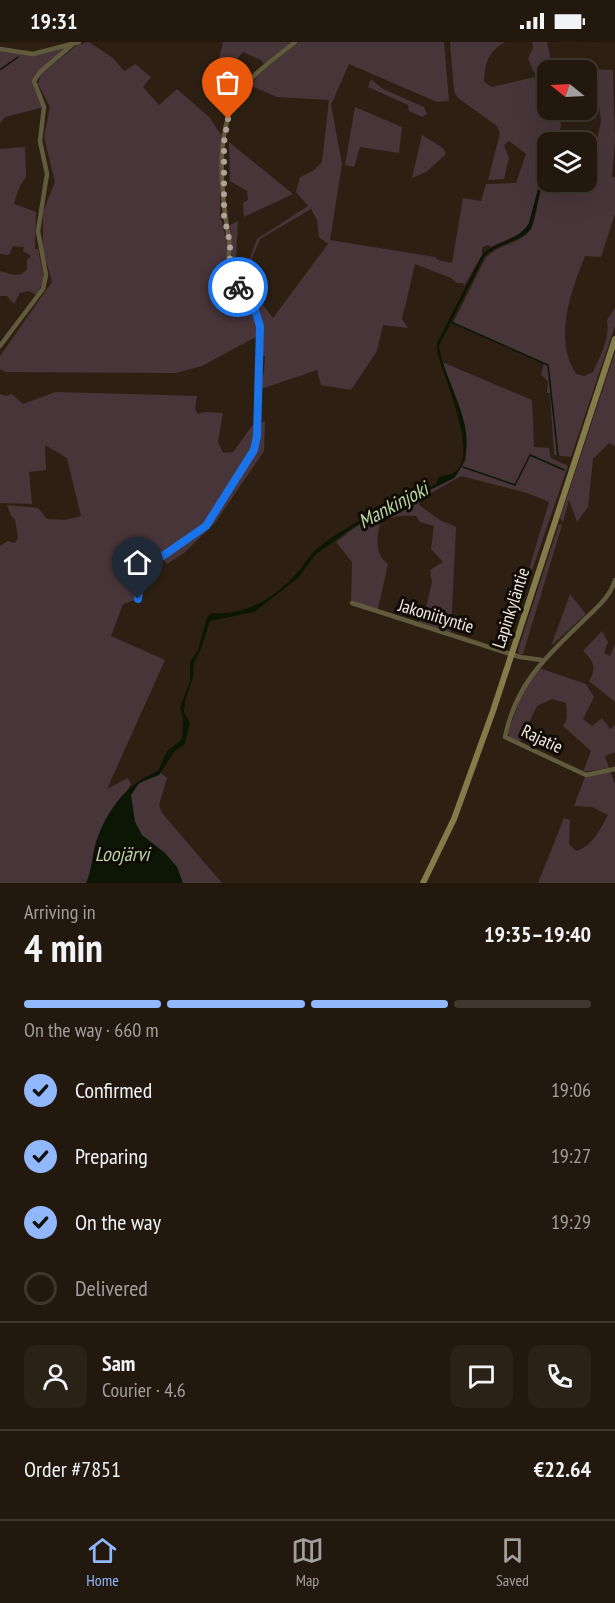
<!DOCTYPE html>
<html lang="en">
<head>
<meta charset="utf-8">
<style>
	:root { --surface:#22180e; --page:#2a2117; --text:#f1f3f6; --muted:#a2a09e; --line:#3f372e; --accent:#91b8fd }
	body { margin:0; font-family:"PT Sans Narrow",sans-serif; background:var(--page); color:var(--text); height:100vh; display:flex; flex-direction:column; font-size:22px; white-space:nowrap }
	* { box-sizing:border-box; margin:0 }
	p { font-size:20px; color:var(--muted) }
	.icon { flex:none; width:33px; height:33px; fill:none; stroke:currentColor; stroke-width:2; stroke-linecap:round; stroke-linejoin:round }
	.map { position:relative; height:841px; overflow:hidden }
	.details { display:flex; flex-direction:column; background:var(--surface); flex:1 }
	.details>* { flex:none }
	.needle { width:39px; rotate:288deg }
	.controls { position:absolute; left:537px; top:18px; display:grid; gap:12px }
	.controls a { display:grid; place-items:center; width:60px; height:60px; border-radius:12px; background:var(--surface); box-shadow:0 6px 24px #0002,0 0 0 2px var(--line); font-size:30px }
	.pin { position:absolute; display:grid; place-items:center; width:51px; height:51px; color:#fff; margin:-62px -26px; border-radius:50% 50% 50% 0; rotate:-45deg; box-shadow:0 0 6px #0007 }
	.pin .icon { rotate:45deg }
	.courier { position:absolute; display:grid; place-items:center; width:60px; height:60px; margin:-30px; border:4px solid #1a73e8; border-radius:50%; background:#fff; color:#222; box-shadow:0 2px 8px #0007 }
	.summary em { font-style:normal; font-weight:700 }
	.summary div { display:flex; flex-direction:column-reverse }
	.summary { display:flex; align-items:center; justify-content:space-between; height:102px; padding:0 24px }
	h1 { font-size:39px; font-weight:700; line-height:45px }
	.bar { display:grid; grid-template-columns:repeat(4,1fr); gap:9px 6px; align-content:center; height:72px; padding:0 24px }
	.bar i { height:8px; border-radius:4px; background:var(--line) }
	.bar .selected { background:var(--accent) }
	.bar p { grid-column:span 4 }
	.line { display:flex; align-items:center; gap:15px; padding:0 24px; border-top:2px solid var(--line) }
	.line div { flex:1 }
	.round { display:grid; place-items:center; flex:none; width:63px; height:63px; border-radius:12px; background:var(--page) }
	ol { padding:0 24px; list-style:none }
	li { display:flex; align-items:center; gap:18px; height:66px }
	li p { margin-inline-start:auto }
	li .icon { padding:6px; border-radius:50%; background:var(--accent); color:#111; stroke-width:4 }
	li:last-child { color:var(--muted) }
	li i { width:33px; height:33px; border:3px solid var(--line); border-radius:50% }
	.status { display:flex; justify-content:space-between; align-items:center; height:42px; padding:0 30px; background:var(--surface); direction:ltr }
	.status svg { height:16px; fill:currentColor }
	.tabs { display:flex; justify-content:space-around; align-items:center; height:84px; border-top:2px solid var(--line); background:var(--surface); font-size:16px; color:var(--muted) }
	.tabs a { display:grid; justify-items:center; gap:3px }
	.tabs .selected { color:var(--accent) }
	.map>svg:first-child { display:block }
</style>
</head>
<body>
<div class="status"><b>19:31</b><svg viewBox="0 0 49 12"><path d="M0 12V9h3v3zM5 12V6h3v6zM10 12V3h3v9zM15 12V0h3v12zM26 1h20v11H26zM47 4h2v5h-2z"/></svg></div>
<div class="map">
<svg width="615" height="841" viewBox="0 0 615 841">
	<rect width="100%" height="100%" fill="#2d2013"/>
	<path fill="#47353a" fill-rule="evenodd" d="M89,0L113,16L124,29L135,22L151,35L143,45L159,63L177,47L210,76L221,93L220,172L227,201L229,237L255,270L259,293L202,324L176,331L6,330L0,327V314L52,240L43,208V170L55,140L44,95L50,65L38,42L41,32L77,3Z
		M223,0H291L264,22L261,18L243,10L228,27L218,21Z
		M298,0H444L449,59L437,60L349,22L331,63L342,122L330,198L435,215L438,218L452,221L463,156L481,159L486,142L516,141L526,112L509,99L504,103L509,116L504,137L488,138L500,91L497,84L458,56L454,49L450,0H505C487,11 485,21 484,40L492,45L539,34L533,29L528,16L533,6L532,0H547L553,28H548V68H559L561,84L556,100H548V140L588,139L601,79L598,56L587,46V36L593,27L613,28L615,100L612,134L615,136V172L601,215L585,214C571,249 553,297 576,332L584,334L593,330C601,312 610,297 607,278L615,266V284L571,415L554,413L550,351H547L548,339L541,333L544,321L453,281L485,217C495,205 510,203 523,195C539,186 538,149 542,132L529,181L524,190L491,205L488,203L482,205V213L464,244L463,241H457L451,236L415,222L402,277L408,286L383,283L377,309L351,348L321,343L317,328L261,347L259,344L264,330L265,314H263L260,272L233,227L230,183L238,179L236,215L238,218L250,216L257,197L308,164L296,150L300,135L313,129L322,120L329,58L277,55L251,44L257,34ZM311,167L317,178L319,195L328,202L273,276L243,237L260,197Z
		M73,2L34,39L44,65L5,75L0,81V10L3,8L33,12Z
		M371,37L383,47L424,65L427,72L422,75L409,69L408,63L368,45Z
		M355,65L402,85L399,111L360,105L354,125L345,123Z
		M422,93L443,106L446,112L426,130L412,136Z
		M229,100L293,152L244,175L243,161L248,158L247,149L230,139Z
		M25,105L26,135C20,142 16,153 14,162L36,170L35,207H38L44,237L37,253L28,249L20,251L14,262L7,254H0V229C10,232 19,237 27,227V218L31,214L23,209L24,205L13,204L9,213L0,212V107Z
		M615,310V404L609,401L593,417L588,465L577,480L569,458L563,480L560,476Z
		M442,320L532,358L534,405L549,406L551,416L568,424L521,560L523,547L549,460L527,451L461,434L419,458V463L440,478L456,485L451,589L449,590L419,580L421,571L425,569L432,540L430,528L443,520L431,507L434,484L420,480L416,474C402,473 392,474 380,481C377,496 374,512 388,522L377,571L351,563L352,520L336,500L361,481L454,436L466,418L465,384Z
		M56,350L197,354L195,367L198,372L205,370L223,371L218,400L223,411L233,410L252,384L265,379L264,409L215,481L184,511L167,522L161,515C147,525 140,539 138,557L123,562L111,594L165,618L107,747L128,736L131,742L126,751L131,753L139,741L161,731L167,736L159,763L162,771L222,841H0V504L8,499L15,501L18,496L15,477L11,474L7,463L38,466L47,477L65,478L81,474L67,416L45,403L46,428L29,430L32,462L0,461V352L6,354L12,352L23,362Z
		M559,482L562,483L523,612H519L518,608Z
		M570,552L586,572L551,604L553,599Z
		M602,589L608,600L604,611L610,614L615,602V660L589,639C597,626 594,619 583,609Z
		M539,626L586,642L594,655L583,677L592,684L602,676L610,687L615,683V710L605,714L609,726L583,730L591,709L563,684L567,676L566,661L552,657L537,664L520,700L510,696L508,691L524,645Z
		M610,729L615,742V841H538L564,776L570,778L569,802L576,809C592,805 601,786 608,773L592,765L574,764L585,735Z"/>
	<path fill="#0b1704" d="M547,113V124L531,187C518,201 497,201 484,215L439,304C446,347 487,395 454,436L352,486L315,513L298,536L254,570L210,579L201,607L194,620L193,635L185,659L184,670L190,681L185,702L174,710L159,733L139,741L131,753L135,780L142,793L165,811L177,825L183,841H86C92,829 92,813 96,800C107,768 127,741 158,729L167,709L182,697L183,676L180,666L190,639V620L198,608L207,575L212,571C246,573 273,557 296,532C306,521 310,511 323,502C356,478 397,458 436,442L439,435C447,432 453,434 459,426C475,405 444,335 437,310V301L482,213C496,198 518,200 529,181Z"/>
	<g fill="none" stroke-linecap="round" stroke-linejoin="round">
		<path stroke="#0b1704" stroke-width="1.5" d="M0,28L18,15
			M451,280L548,323L558,414
			M463,425L515,443L530,413L564,428"/>
		<path stroke="#605b3d" stroke-width="4.5" d="M0,7L33,12L79,0
			M0,304L43,247L46,233L38,189L47,132L40,99L44,65L34,39L40,30L73,2
			M615,538C610,556 594,568 581,581C544,617 516,642 505,695L586,733L615,727
			M138,557L139,544L149,524L206,484L254,408L257,394L260,284C256,263 238,252 230,233C226,222 231,209 229,197C221,150 212,81 246,42C260,26 279,13 295,0
			M352,561L520,615L542,618"/>
		<path stroke="#827b4a" stroke-width="6" d="M423,841L454,777L493,669L615,297"/>
	</g>
	<g fill="none" stroke-linecap="round" stroke-linejoin="round">
		<path stroke="#aea399" stroke-width="6" stroke-dasharray="0 10.8" d="M228,77L224,100V174L230,201V232L238,245"/>
		<path stroke="#1a73e8" stroke-width="8" d="M138,557L140,543L151,522L206,484L254,408L257,394L260,284L255,268L238,245"/>
	</g>
	<g text-anchor="middle" stroke-width="6" stroke-linejoin="round" paint-order="stroke">
		<g font-size="18" fill="#f3eae1" stroke="#110b06">
			<text transform="translate(511 566) rotate(-72)" y="6">Lapinkyläntie</text>
			<text transform="translate(436 574) rotate(17)" y="6">Jakoniityntie</text>
			<text transform="translate(542 697) rotate(25)" y="6">Rajatie</text>
		</g>
		<g font-size="20" font-style="italic" fill="#b7d5a6" stroke="#110b06">
			<text transform="translate(393 463) rotate(-28)" y="7">Mankinjoki</text>
			<text x="122" y="819">Loojärvi</text>
		</g>
	</g>
</svg>
<div class="controls">
<a><svg class="needle" viewBox="-14 -14 28 28"><path d="M0-13l5 13h-10z" fill="#e53935"/><path d="M0 13l5-13h-10z" fill="#a2a09e"/></svg></a>
<a><svg class="icon" aria-label="layers" viewBox="0 0 24 24"><path d="M12 4l9 5-9 5-9-5zM3 14l9 5 9-5"/></svg></a>
</div>
<div class="pin" style="left:228px;top:77px;background:#ea580c"><svg class="icon" aria-label="bag" viewBox="0 0 24 24"><path d="M5 8h14l-1 12H6zM9 8a3 3 0 0 1 6 0"/></svg></div>
<div class="pin" style="left:138px;top:557px;background:#1f2937"><svg class="icon" aria-label="home" viewBox="0 0 24 24"><path d="M3 11l9-7 9 7M6 9v11h12V9"/></svg></div>
<div class="courier" style="left:238px;top:245px"><svg class="icon" aria-label="bike" viewBox="0 0 24 24"><circle cx="6" cy="16" r="4"/><circle cx="18" cy="16" r="4"/><path d="M6 16l4-8h5l3 8M10 8l3 8H6M13 5h3"/></svg></div>
</div>
<section class="details">
<div class="summary"><div><h1>4 min</h1><p>Arriving in</p></div><em>19:35–19:40</em></div>
<div class="bar"><i class="selected"></i><i class="selected"></i><i class="selected"></i><i></i><p>On the way · 660 m</p></div>
<ol>
<li><svg class="icon" aria-label="check" viewBox="0 0 24 24"><path d="M5 12l5 5 9-10"/></svg>Confirmed<p>19:06</p></li>
<li><svg class="icon" aria-label="check" viewBox="0 0 24 24"><path d="M5 12l5 5 9-10"/></svg>Preparing<p>19:27</p></li>
<li><svg class="icon" aria-label="check" viewBox="0 0 24 24"><path d="M5 12l5 5 9-10"/></svg>On the way<p>19:29</p></li>
<li><i></i>Delivered</li>
</ol>
<div class="line" style="height:108px"><a class="round"><svg class="icon" aria-label="person" viewBox="0 0 24 24"><circle cx="12" cy="8" r="4"/><path d="M4 21q1-7 8-7t8 7"/></svg></a><div><b>Sam</b><p>Courier · 4.6</p></div><a class="round"><svg class="icon" aria-label="chat" viewBox="0 0 24 24"><path d="M4 5h16v11H9l-5 4z"/></svg></a><a class="round"><svg class="icon" aria-label="phone" viewBox="0 0 24 24"><path d="M5 4h4l2 5-3 2q2 4 5 5l2-3 5 2v4C11 20 4 13 5 4z"/></svg></a></div>
<div class="line" style="height:78px"><div>Order #7851</div><b>€22.64</b></div>
</section>
<nav class="tabs">
<a class="selected"><svg class="icon" aria-label="home" viewBox="0 0 24 24"><path d="M3 11l9-7 9 7M6 9v11h12V9"/></svg>Home</a>
<a><svg class="icon" aria-label="map" viewBox="0 0 24 24"><path d="M3 6l6-2 6 2 6-2v14l-6 2-6-2-6 2zM9 4v14M15 6v14"/></svg>Map</a>
<a><svg class="icon" aria-label="saved" viewBox="0 0 24 24"><path d="M7 4h10v16l-5-4-5 4z"/></svg>Saved</a>
</nav>
</body>
</html>
